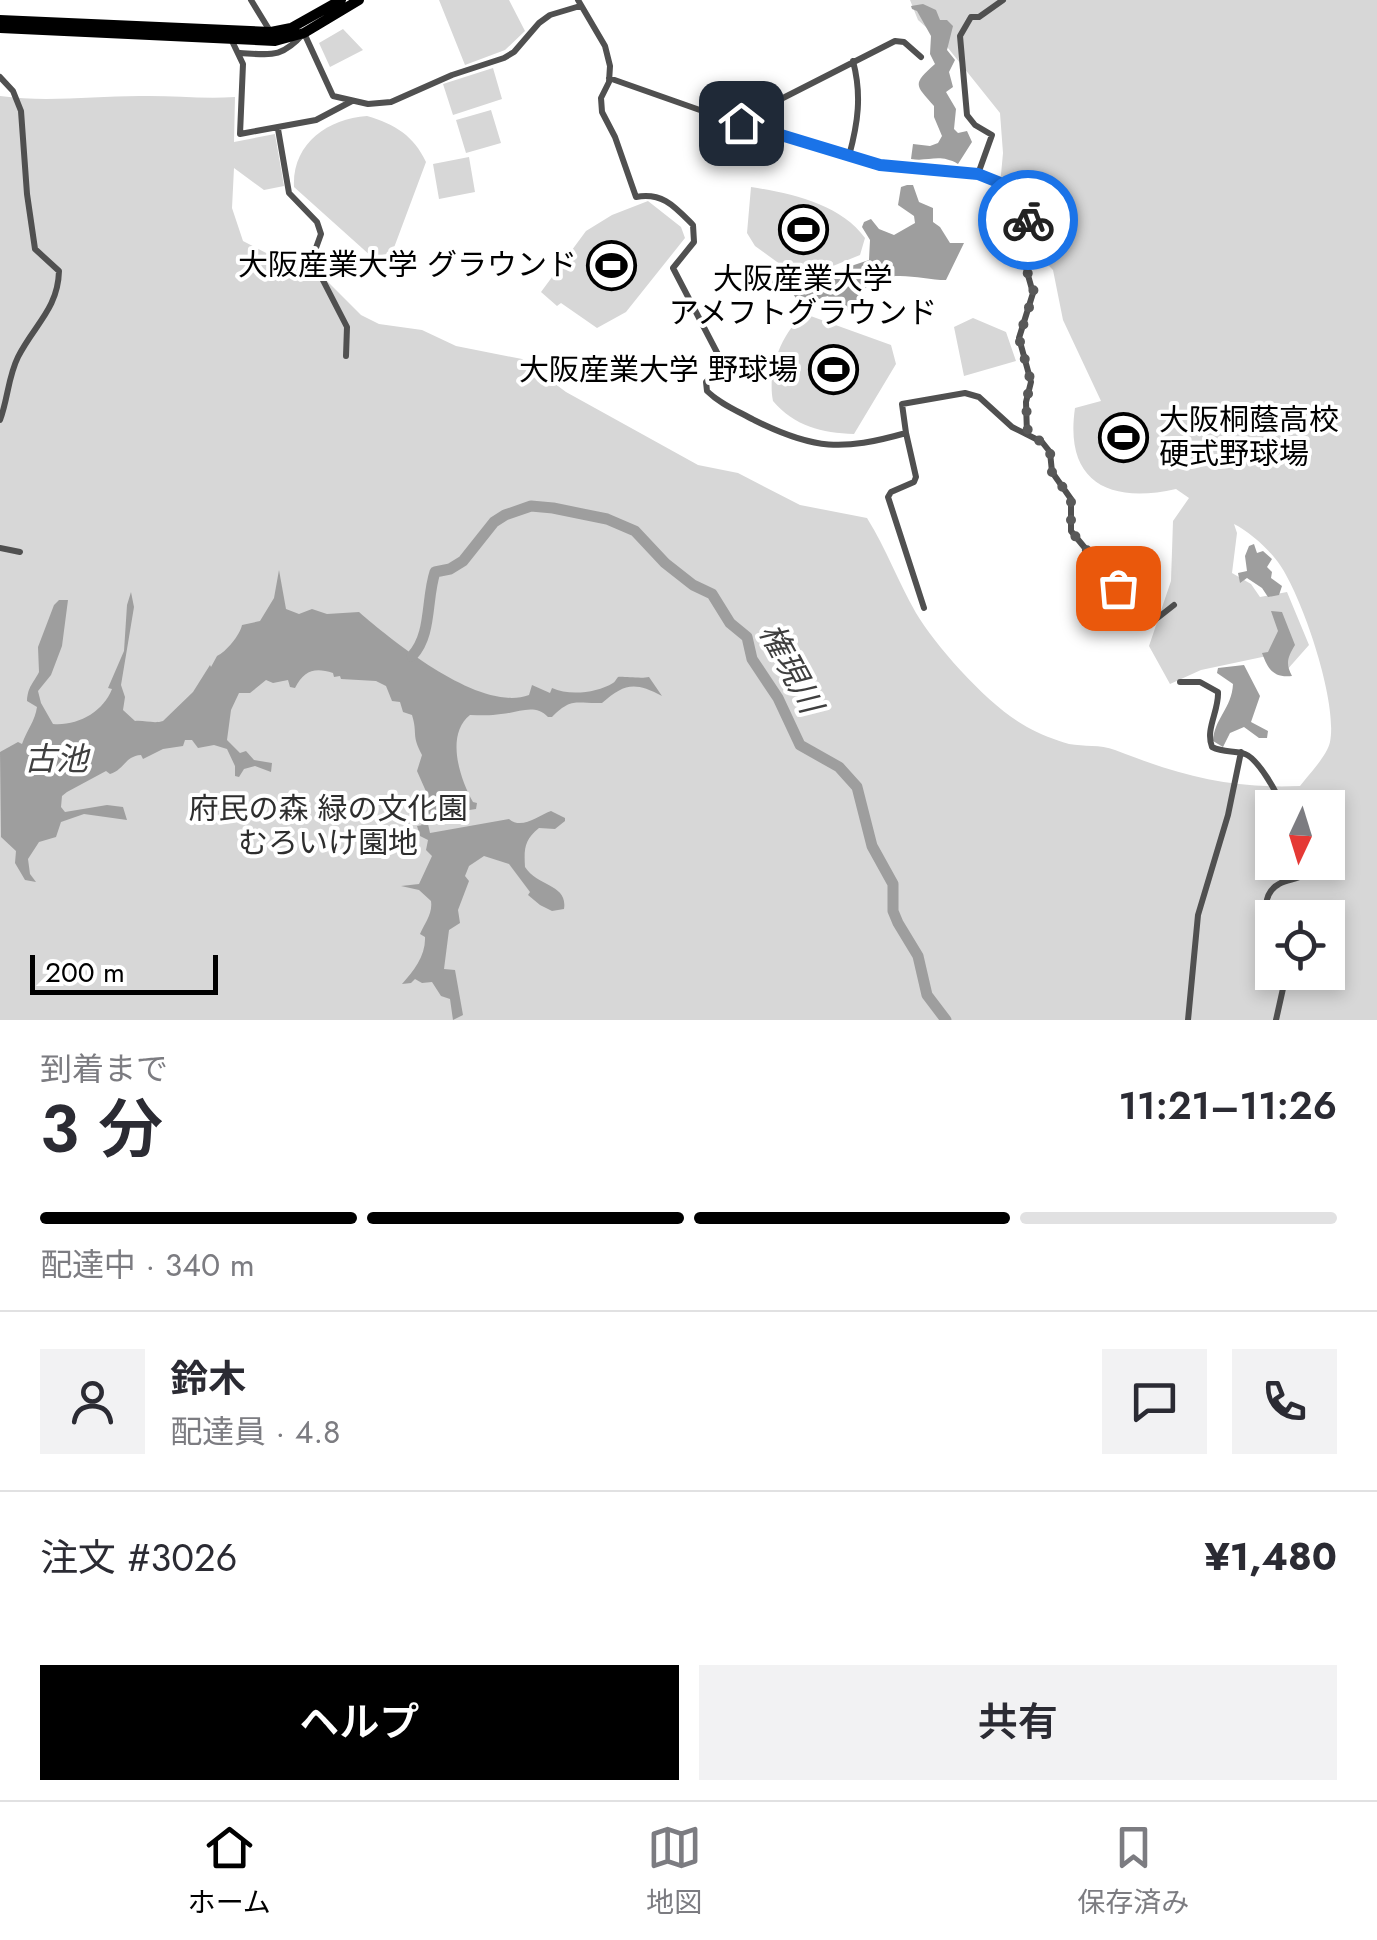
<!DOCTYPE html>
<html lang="ja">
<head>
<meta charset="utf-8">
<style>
	:root { --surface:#fff; --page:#f2f2f3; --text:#2b2b33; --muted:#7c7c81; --line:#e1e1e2; --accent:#000 }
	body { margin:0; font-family:Jost,"Noto Sans JP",sans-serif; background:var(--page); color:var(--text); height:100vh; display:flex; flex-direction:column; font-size:38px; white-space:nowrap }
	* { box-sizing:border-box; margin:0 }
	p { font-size:32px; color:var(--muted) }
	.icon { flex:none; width:55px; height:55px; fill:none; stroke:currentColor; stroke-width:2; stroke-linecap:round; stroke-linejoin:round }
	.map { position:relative; height:1020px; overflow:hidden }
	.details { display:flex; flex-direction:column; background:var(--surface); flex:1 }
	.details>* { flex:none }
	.needle { width:65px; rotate:184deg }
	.tools { position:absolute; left:1255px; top:790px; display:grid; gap:20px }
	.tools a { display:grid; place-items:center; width:90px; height:90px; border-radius:0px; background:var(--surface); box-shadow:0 5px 15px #0003; font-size:50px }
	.scale { position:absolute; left:30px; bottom:25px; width:188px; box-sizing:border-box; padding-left:10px; border:5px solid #000; border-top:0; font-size:28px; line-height:35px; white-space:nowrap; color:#000; -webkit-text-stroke:8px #fff; paint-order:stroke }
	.pin { position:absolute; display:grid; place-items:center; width:85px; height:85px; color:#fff; margin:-42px; border-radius:20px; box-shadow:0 5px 15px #0006 }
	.courier { position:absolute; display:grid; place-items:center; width:100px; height:100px; margin:-50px; border:8px solid #1a73e8; border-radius:50%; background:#fff; color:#222; box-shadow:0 2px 12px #0007 }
	.head em { font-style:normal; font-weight:600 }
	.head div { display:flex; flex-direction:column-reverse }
	.head { display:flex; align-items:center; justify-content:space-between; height:170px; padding:0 40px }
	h1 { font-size:65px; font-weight:600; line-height:75px }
	.bar { display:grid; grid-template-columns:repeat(4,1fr); gap:15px 10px; align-content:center; height:120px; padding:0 40px }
	.bar i { height:12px; border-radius:8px; background:var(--line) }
	.bar .current { background:var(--accent) }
	.bar p { grid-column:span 4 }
	.line { display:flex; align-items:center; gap:25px; padding:0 40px; border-top:2px solid var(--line) }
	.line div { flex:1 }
	.round { display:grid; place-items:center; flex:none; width:105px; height:105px; border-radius:0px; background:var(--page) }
	.cta { display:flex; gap:20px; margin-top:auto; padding:20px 40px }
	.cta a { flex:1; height:115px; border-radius:0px; background:var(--accent); color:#fff; font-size:40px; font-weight:600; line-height:115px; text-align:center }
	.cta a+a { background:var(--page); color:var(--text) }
	.tabs { display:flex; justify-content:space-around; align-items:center; height:140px; border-top:2px solid var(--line); background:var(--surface); font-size:28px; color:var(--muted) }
	.tabs a { display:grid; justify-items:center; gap:5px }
	.tabs .current { color:var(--accent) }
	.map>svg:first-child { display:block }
</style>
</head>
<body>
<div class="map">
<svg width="1377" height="1020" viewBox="0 0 1377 1020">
	<rect width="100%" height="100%" fill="#fff"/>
	<path fill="#d7d7d7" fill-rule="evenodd" d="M439,0H509L525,31L505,50L465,65Z
		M910,0H1377V1020H0V96C50,103 98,95 149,96C178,96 205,99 235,97L234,142L275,134L284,186L264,190L234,168L232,208L243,241L274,257L311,265L361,315L379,324L422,330L456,346L522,359L566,392L698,465L738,473L800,505L867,518C887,550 898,582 916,613C937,648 990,707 1027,727C1039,734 1056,740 1069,744C1084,747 1100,744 1115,750C1179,775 1229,789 1300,786C1309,774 1327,756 1330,742C1338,702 1303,599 1280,565C1271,551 1250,532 1234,524L1237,533L1232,573L1251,584L1260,597L1287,592L1309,645L1286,671L1267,656L1201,670L1170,684L1149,646L1171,581L1173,521L1189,498L1176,489C1110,504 1064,483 1075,408L1101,401L1063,320L1053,270L1011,227L999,196L1003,153L1000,113L944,43L918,20ZM1272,808H1328V862H1272ZM1272,918H1328V972H1272Z
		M343,29L363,50L330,67L319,43Z
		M493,68L502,99L453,115L443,84Z
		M491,110L501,143L466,153L456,120Z
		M367,116C395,124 414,136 426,162L392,253L372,257L294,187C292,144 327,119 367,116Z
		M469,157L475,192L439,199L433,164Z
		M751,187C790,193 841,204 865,238L860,255L828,268L784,267L755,246L747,233Z
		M648,201L681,227L685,238L626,312L597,328L561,303L557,306L541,292L586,231L612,215Z
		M805,314L891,345L896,364L854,434C822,433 794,426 773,401C767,372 781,332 805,314Z
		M973,318L1006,332L1016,361L964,376L954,327Z"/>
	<path fill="#9e9e9e" d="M923,4L936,10L940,20H947L953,26L947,50L955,60L949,72L953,87L946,92L956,109L954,129L958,133L967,131L972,142L958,164C939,153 929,162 911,159L913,144L930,146L938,143L942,136L934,117V106C916,85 911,85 935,64L930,54L931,36L917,11L912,9L911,6Z
		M907,185H913L919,202L933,208V222L940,227L950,243H964L946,280C922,280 891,268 869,285C856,295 862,305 842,312L835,309L828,296L816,300L796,298L790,290C782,289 772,288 770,278L774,275L786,279L790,273L821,276L869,260L870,240L862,227L864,222L871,219L879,229L894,235L915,223L914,216L898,205L901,187Z
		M1254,544L1257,553L1263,551L1272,559L1267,567L1272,572L1271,578L1282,586L1279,595L1268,597L1262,588L1247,578L1240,583L1238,573L1247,571L1245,556L1249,546Z
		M279,570L286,609L299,614L312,609L327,614L359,612C395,643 481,713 529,695L532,685L550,693L552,688C569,696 597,693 613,683C615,682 616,679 618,677C622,676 641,679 649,677L662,696C634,681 624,684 602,703C576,704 572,697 552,717H548C534,703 519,713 501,714C490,716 480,715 470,715C445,735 460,779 473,802L477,803L476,809L436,815L419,812L428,796L417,771L422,755C411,734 418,735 412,715L403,712L400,702L392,701L386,686L376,681L341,679L340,676L334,677L333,673C315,667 304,670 295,688L290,687L288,680L273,683L266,680L250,693H239L231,710L227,740L240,753L246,751L254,760L272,763L271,772L255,766L244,769L239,777L235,776V766L227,749L214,745L198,748L192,740H185L183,746L163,749L143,759L141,755C125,756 124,770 110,774L106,771L67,792L62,796L61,807L65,812L107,805L123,807L127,820L84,814L61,822L56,837L39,842L28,859L30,874L36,882L25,880L15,863L16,851L1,837L0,752L18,742L22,744C27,730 35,721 37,707L27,701C28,686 33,684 39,672L38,647L54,605L59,600H68L62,646L51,675L38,691L41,703L53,724C78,726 103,712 112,689L108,688L124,651L127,605L131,592L134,607L121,685L125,697L123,710L135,721C144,720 154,724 163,721L193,692L210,665L211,667L217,656C226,652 240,635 242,625L260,621L274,598Z
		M1271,611L1282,612L1295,645C1288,657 1285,663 1292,676C1273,678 1268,669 1262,653L1268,652L1278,631Z
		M1244,665L1260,696L1251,722L1268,731L1267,738H1259L1244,727L1230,733L1223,747L1213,741C1214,719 1232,708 1233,684L1217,673L1218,668Z
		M551,811L565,818V821L555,829L539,828C524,840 524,849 525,867C538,887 568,884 564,909L552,911L540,905L528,895L530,892L509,864L484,856L469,866L465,876L469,881L458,910L460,923L449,930L444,969L455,970L463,1015L453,1020L450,999L441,996L432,982L422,983L415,979L411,983L402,984C414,971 426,955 425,937L420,934C424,924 433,914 431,901L419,890L401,886L419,884L432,856L426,850L428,840L420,836L417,826L428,824L430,833L509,819C522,830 537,816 551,811Z"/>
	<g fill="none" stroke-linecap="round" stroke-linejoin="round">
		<path stroke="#9e9e9e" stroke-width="2.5" d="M422,810L423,827"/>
		<path stroke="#9e9e9e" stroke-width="11" d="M412,656C432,635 426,599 435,572L450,569L463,561L494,522L505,515L531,506L553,508L607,519L635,531L665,563L693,585L712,594L730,623L747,637L752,659L778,698L800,745L839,767L857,787L872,846L893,884V911L898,923L918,956L927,995L946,1020"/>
		<path stroke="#505050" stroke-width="6" d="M251,0L270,31
			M578,0L605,46L610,66L609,82L601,98L602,112L615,137L636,197C663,192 675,207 693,225L694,242L673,268L723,364L706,382L707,391C720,404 738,411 754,420C814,450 842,451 906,433L902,404L965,393L979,397L1012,427L1042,442L1050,452L1052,472L1071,499V531L1118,588L1125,605L1146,627L1174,605
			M232,41L243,64L240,134L316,120L352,101
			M240,53C272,55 282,58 304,33L333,96L368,104L391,102L452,75L504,58L514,52L539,23L550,15L580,6
			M0,77L13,91L21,111L27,194L35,249L59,271C58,309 34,325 18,357C8,377 8,399 0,420
			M609,78L714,115L880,165L978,174L998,183L1017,197L1028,223L1024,261L1033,293L1019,338L1031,382L1026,402L1027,434
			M278,129L289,193L317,222L321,234L312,259L347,327L346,356
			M769,131L781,99L895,41L904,42L921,57
			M849,156C858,123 862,95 853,61
			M978,174L992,135L975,125L967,115L960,36L971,17H979L1003,0
			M906,433L916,477L914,482L891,492L888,497L924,608
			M0,548L20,552
			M1180,682H1200L1218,692C1219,711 1205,729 1212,747C1224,753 1234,750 1245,754C1258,759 1278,793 1282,808
			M1272,930C1264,916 1262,893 1279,884C1287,879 1296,880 1304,875L1302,862
			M1272,935L1268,952L1272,966
			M1276,972L1284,984L1276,1020
			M1188,1020L1198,915L1228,815L1241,752"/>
		<path stroke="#000" stroke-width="10" d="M0,20L271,32L291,28L341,0
			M0,28L275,41L304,33L359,0"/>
	</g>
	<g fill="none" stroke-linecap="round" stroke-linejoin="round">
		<path stroke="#595959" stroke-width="10" stroke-dasharray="0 18" d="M1028,220L1024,262L1034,292L1019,338L1031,382L1026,402L1028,435L1042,442L1050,452L1052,472L1071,499V531L1118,588"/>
		<path stroke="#1a73e8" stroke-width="12" d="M741,123L880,165L978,174L998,182L1016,198L1028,220"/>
	</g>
	<defs>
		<symbol id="stadium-ring" viewBox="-11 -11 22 22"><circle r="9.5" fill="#fff" stroke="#000" stroke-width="1.5"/><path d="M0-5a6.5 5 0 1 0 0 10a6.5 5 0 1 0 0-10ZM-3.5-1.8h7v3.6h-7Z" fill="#000"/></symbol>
	</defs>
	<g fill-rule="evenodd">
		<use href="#stadium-ring" x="776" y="202" width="55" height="55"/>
		<use href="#stadium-ring" x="584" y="238" width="55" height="55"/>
		<use href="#stadium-ring" x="806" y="342" width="55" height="55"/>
		<use href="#stadium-ring" x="1096" y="410" width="55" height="55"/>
	</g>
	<g text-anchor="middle" stroke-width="8" stroke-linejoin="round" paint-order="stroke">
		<g font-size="30" fill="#000" stroke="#fff" text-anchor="end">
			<text x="577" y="275">大阪産業大学 グラウンド</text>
			<text x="803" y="289" text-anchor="middle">大阪産業大学<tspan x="803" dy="34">アメフトグラウンド</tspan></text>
			<text x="798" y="380">大阪産業大学 野球場</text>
			<text x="1159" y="430" text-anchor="start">大阪桐蔭高校<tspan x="1159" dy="34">硬式野球場</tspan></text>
		</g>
		<g font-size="30" fill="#2e2e2e" stroke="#fff">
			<text x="328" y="819">府民の森 緑の文化園<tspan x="328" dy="34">むろいけ園地</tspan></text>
		</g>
		<g font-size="32" font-style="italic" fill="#3f3f3f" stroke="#fff">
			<text transform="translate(791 668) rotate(62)" y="11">権現川</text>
			<text x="56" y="770">古池</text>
		</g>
	</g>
</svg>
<div class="tools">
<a><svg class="needle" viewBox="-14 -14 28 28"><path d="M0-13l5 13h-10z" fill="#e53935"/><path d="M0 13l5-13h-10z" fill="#7c7c81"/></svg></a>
<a><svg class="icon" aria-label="locate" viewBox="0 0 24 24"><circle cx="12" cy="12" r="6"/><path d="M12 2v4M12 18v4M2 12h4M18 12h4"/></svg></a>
</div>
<div class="scale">200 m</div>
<div class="pin" style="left:1118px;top:588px;background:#ea580c"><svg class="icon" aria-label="bag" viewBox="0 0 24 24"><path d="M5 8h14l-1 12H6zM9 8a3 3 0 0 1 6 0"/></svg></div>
<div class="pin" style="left:741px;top:123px;background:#1f2937"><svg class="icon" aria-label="home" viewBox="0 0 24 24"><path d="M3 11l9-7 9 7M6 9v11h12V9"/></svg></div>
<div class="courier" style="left:1028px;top:220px"><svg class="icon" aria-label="bike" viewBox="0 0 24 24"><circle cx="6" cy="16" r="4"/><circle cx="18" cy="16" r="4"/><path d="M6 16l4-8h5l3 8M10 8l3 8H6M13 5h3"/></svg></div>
</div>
<section class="details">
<div class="head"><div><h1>3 分</h1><p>到着まで</p></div><em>11:21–11:26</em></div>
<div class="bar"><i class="current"></i><i class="current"></i><i class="current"></i><i></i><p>配達中 · 340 m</p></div>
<div class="line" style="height:180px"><a class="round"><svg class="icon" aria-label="person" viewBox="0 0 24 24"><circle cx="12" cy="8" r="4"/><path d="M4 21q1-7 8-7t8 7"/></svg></a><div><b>鈴木</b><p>配達員 · 4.8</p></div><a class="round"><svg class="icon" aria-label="chat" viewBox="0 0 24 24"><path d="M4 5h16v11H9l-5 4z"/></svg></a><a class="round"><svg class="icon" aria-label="phone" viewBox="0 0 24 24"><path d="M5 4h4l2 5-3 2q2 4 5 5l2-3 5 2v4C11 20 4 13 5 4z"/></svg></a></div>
<div class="line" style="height:130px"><div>注文 #3026</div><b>¥1,480</b></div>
<div class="cta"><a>ヘルプ</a><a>共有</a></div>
</section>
<nav class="tabs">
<a class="current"><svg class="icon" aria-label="home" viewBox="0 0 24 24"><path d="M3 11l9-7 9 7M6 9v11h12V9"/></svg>ホーム</a>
<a><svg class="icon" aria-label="map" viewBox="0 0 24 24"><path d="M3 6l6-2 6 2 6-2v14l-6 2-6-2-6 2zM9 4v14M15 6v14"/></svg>地図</a>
<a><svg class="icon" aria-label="saved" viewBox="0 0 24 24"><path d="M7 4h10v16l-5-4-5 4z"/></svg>保存済み</a>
</nav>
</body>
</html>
